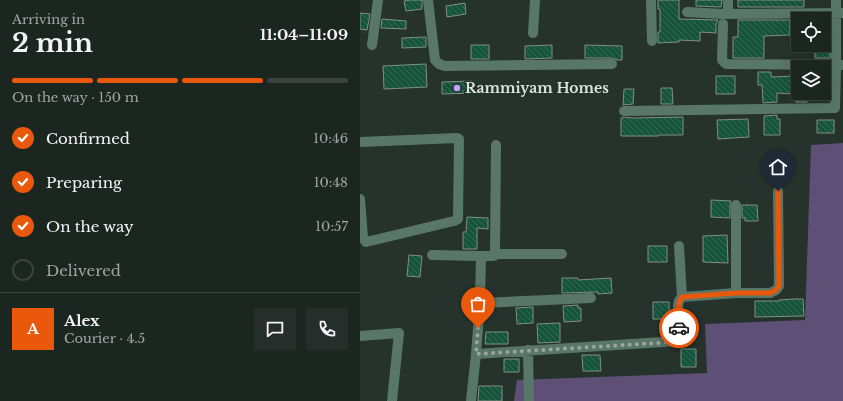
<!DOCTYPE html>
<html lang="en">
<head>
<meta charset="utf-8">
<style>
	:root { --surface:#1c2621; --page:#252e2a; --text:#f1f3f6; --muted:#a0a5a5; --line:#3a433f; --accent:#ea580c }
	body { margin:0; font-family:"Libre Baskerville",serif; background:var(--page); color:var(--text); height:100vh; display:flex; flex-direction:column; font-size:15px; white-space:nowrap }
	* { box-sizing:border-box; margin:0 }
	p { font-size:13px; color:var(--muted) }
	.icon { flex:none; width:22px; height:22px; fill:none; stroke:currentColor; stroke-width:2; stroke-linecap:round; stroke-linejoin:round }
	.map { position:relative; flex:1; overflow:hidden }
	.panel { display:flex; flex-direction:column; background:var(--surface); width:360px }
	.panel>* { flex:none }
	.controls { position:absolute; left:431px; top:12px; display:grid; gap:8px }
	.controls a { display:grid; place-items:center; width:40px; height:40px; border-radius:0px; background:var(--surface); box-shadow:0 4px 16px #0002,0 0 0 1px var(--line); font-size:20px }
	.pin { position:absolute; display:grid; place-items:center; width:34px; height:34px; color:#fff; margin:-41px -17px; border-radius:50% 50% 50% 0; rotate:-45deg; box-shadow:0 0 4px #0007 }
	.pin .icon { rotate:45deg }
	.courier { position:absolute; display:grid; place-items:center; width:40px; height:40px; margin:-20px; border:3px solid #ea580c; border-radius:50%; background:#fff; color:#222; box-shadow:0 1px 5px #0007 }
	.headline em { font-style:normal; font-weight:800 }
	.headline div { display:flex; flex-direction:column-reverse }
	.headline { display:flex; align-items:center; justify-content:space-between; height:68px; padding:0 12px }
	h1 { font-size:26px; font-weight:800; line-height:30px }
	.bar { display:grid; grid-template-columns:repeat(4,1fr); gap:6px 4px; align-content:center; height:48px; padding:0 12px }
	.bar i { height:5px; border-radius:3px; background:var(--line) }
	.bar .current { background:var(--accent) }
	.bar p { grid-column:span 4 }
	.line { display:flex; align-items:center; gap:10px; padding:0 12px; border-top:1px solid var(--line) }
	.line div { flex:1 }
	.round { display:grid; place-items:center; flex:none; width:42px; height:42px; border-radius:0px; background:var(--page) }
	ol { padding:0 12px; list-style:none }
	li { display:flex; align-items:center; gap:12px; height:44px }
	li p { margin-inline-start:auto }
	li .icon { padding:4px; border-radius:50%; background:var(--accent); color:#fff; stroke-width:4 }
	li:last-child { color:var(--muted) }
	li i { width:22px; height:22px; border:2px solid var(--line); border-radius:50% }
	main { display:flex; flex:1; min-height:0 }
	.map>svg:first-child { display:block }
</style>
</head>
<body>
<main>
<section class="panel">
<div class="headline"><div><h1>2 min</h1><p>Arriving in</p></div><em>11:04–11:09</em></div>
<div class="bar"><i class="current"></i><i class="current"></i><i class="current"></i><i></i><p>On the way · 150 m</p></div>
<ol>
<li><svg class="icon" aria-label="check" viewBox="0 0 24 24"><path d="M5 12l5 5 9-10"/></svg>Confirmed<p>10:46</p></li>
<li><svg class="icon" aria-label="check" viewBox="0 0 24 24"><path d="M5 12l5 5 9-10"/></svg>Preparing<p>10:48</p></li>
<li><svg class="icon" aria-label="check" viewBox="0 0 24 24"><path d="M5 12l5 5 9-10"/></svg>On the way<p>10:57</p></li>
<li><i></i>Delivered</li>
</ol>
<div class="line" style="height:72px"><b class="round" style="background:var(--accent);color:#fff">A</b><div><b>Alex</b><p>Courier · 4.5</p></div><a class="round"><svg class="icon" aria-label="chat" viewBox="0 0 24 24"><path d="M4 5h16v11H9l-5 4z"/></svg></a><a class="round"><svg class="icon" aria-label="phone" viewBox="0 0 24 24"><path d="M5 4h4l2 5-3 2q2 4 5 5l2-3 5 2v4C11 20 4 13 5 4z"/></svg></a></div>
</section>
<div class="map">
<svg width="483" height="401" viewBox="0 0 483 401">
	<defs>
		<pattern id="building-back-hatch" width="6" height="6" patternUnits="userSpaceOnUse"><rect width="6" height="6" fill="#16533c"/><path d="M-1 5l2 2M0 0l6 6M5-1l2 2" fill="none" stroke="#376c58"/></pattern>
	</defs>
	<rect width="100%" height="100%" fill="#26322c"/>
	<path fill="#5e4f77" d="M483,143V401H154L157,380L347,373L345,324L445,320L451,145Z"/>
	<path fill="url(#building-back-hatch)" stroke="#818f88" d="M49,0H62V9L46,11L44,1Z
		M298,0H319V19L358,20L356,24V33L340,32V41L319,40V42L298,43V32H300V9H298Z
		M336,0H362L361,7L336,6Z
		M378,0H444V7H378Z
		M105,3L106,14L87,17L86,6Z
		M0,13L10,14L7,30L0,29Z
		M22,19L46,21V29L21,28Z
		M378,20H430V35L404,36V58H373V37H378Z
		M66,37V47L42,48V38Z
		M111,45H129V59H111Z
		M192,45V58L165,59V46Z
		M225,45L262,46V60H257L252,58H225Z
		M455,48H470V58H455Z
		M66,64L67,87L24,89L23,66Z
		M398,72H411V77L433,76V94L417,93V102L403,103L402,85H398Z
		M464,74L469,75V98H464Z
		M356,76H375V94H356Z
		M112,81V93L82,94V82Z
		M301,88H312L313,104H301Z
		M264,89H274L273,104L263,105Z
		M436,93H446L447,102H436Z
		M417,115V119H420V135H404V116Z
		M263,117L273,118L323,117V135H299V136H261V118Z
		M388,119L389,137L358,139L357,120Z
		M457,120H474V133H457Z
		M351,200L371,201L370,205V218L351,217Z
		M382,205H397L398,221H385V218H382Z
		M107,217L128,218V229L117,228V249H103V232H106Z
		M367,235L368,263L343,262V236Z
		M288,246H307V262H288Z
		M49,255L62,256L60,277L47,276Z
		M202,278H218V280L251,278L252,293L238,294V292L202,293Z
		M433,299H443L444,316L395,317V301H419V300Z
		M293,302H309V319H293Z
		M218,305V308H221V321L204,322L203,306Z
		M173,307V323L157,324L156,308Z
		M200,323V342L178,343L177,324Z
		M126,332H148V344H125Z
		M321,349H336V367H321Z
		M222,355H240L241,371H223Z
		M144,359H159V372H144Z
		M119,386H142V401H118Z"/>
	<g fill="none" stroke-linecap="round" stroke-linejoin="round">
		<path stroke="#597769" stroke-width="10" d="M68,0L75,60L79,64L85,66L252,64
			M291,0L292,41
			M368,0V14
			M476,0V65H483
			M327,12L362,14L483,13
			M173,33L175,0
			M12,45L18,0
			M264,111L475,108L476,65L366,64L362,60L363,24
			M0,142L97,138L99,139L98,219L94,221L6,242L3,238L0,199
			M376,205V293
			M319,246L322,297
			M135,254H202
			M72,255L121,256
			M120,303L231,298
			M0,336L39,333L32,401
			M168,350L169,401
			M116,354L120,303L121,256H134L135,254L136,145
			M111,401L116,354L318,341L319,338L318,306L319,301L322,297L376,293H410L416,290L419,286L418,191"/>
	</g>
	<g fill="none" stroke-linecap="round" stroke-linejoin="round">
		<path stroke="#9ca6a1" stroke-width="4" stroke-dasharray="0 7.2" d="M118,328L116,354L314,342L318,341L319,338V328"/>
		<path stroke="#ea580c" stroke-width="5" d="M319,328C319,318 316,306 322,297L376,293H410L416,290L419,286L418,191"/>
	</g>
	<circle fill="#c3a7f2" stroke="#26322c" stroke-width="1.5" cx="97" cy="88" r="4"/>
	<g text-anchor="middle" stroke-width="3" stroke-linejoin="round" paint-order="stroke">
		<g font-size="14" font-weight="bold" fill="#dce4e0" stroke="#26322c" text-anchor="start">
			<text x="105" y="93">Rammiyam Homes</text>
		</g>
	</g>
</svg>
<div class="controls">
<a><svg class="icon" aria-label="locate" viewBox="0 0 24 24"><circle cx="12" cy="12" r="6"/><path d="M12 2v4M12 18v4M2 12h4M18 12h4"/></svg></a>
<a><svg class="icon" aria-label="layers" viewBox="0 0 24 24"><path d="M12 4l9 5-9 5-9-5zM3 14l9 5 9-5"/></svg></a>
</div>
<div class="pin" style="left:118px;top:328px;background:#ea580c"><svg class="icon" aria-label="bag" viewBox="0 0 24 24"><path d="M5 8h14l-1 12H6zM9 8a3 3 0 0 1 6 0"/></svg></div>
<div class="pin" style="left:418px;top:191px;background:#1f2937"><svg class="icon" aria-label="home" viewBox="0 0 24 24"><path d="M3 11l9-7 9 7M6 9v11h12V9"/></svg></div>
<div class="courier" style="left:319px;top:328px"><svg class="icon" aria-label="car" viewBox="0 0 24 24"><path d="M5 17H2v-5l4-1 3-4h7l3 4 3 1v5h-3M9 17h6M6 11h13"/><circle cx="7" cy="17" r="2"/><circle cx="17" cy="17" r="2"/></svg></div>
</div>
</main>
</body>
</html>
